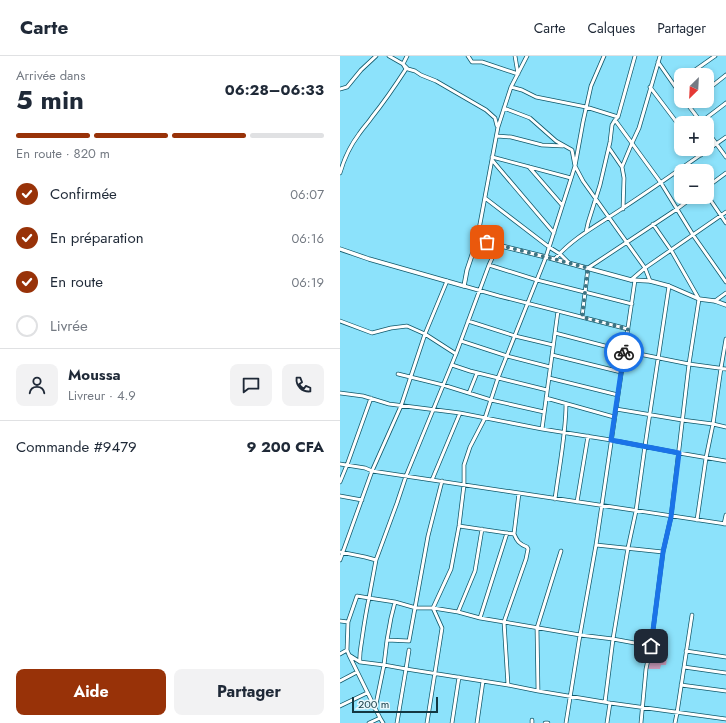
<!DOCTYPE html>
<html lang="fr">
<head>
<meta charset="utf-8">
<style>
	:root { --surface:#fff; --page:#f2f2f3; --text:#1f2937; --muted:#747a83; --line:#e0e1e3; --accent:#983208 }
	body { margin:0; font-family:Jost,sans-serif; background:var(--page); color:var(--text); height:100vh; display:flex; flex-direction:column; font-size:15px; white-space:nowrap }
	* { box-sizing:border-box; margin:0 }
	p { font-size:13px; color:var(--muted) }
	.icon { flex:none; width:22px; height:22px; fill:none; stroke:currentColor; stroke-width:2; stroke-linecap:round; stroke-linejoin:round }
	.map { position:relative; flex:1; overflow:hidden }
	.details { display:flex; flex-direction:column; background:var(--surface); width:340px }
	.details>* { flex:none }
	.needle { width:26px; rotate:204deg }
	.tools { position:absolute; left:334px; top:12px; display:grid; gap:8px }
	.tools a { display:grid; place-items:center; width:40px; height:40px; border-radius:8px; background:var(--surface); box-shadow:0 2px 6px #0003; font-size:20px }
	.scale { position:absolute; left:12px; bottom:10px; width:86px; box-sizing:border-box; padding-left:4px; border:2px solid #133842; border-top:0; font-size:11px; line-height:14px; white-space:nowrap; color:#133842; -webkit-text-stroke:3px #e7f7fc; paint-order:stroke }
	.pin { position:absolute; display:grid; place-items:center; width:34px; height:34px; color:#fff; margin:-17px; border-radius:8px; box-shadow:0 2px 6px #0006 }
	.courier { position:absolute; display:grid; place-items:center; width:40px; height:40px; margin:-20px; border:3px solid #1a73e8; border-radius:50%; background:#fff; color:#222; box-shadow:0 1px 5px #0007 }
	.summary em { font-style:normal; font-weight:700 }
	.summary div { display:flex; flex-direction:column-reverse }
	.summary { display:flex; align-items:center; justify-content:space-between; height:68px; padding:0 16px }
	h1 { font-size:26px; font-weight:700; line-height:30px }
	.bar { display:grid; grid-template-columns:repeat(4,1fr); gap:6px 4px; align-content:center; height:48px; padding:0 16px }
	.bar i { height:5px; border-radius:3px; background:var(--line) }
	.bar .active { background:var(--accent) }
	.bar p { grid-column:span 4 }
	.line { display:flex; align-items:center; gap:10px; padding:0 16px; border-top:1px solid var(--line) }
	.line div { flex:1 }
	.round { display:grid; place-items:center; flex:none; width:42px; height:42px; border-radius:8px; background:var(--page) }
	ol { padding:0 16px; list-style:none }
	li { display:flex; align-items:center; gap:12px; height:44px }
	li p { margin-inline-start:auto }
	li .icon { padding:4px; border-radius:50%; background:var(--accent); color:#fff; stroke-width:4 }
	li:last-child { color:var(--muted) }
	li i { width:22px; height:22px; border:2px solid var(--line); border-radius:50% }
	.action { display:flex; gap:8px; margin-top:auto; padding:8px 16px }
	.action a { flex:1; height:46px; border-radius:8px; background:var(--accent); color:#fff; font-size:16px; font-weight:700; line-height:46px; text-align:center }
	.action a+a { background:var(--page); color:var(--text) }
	header { display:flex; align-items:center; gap:24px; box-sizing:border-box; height:56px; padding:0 20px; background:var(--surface); border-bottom:1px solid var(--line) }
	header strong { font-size:19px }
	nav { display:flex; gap:22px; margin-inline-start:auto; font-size:14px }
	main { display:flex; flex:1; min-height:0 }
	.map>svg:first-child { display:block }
</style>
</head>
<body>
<header>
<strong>Carte</strong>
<nav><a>Carte</a><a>Calques</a><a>Partager</a></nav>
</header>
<main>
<section class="details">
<div class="summary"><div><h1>5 min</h1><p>Arrivée dans</p></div><em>06:28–06:33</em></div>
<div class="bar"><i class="active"></i><i class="active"></i><i class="active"></i><i></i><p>En route · 820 m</p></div>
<ol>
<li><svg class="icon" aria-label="check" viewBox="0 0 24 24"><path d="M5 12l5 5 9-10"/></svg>Confirmée<p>06:07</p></li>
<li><svg class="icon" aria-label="check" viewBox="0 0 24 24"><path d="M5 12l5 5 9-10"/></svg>En préparation<p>06:16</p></li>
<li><svg class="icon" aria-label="check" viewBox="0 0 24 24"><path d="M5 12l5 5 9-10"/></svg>En route<p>06:19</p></li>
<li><i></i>Livrée</li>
</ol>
<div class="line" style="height:72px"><a class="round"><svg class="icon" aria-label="person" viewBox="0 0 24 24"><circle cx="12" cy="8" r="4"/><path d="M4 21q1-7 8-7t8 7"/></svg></a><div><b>Moussa</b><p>Livreur · 4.9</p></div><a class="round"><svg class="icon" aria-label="chat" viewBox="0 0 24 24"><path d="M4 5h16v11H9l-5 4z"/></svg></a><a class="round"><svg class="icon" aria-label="phone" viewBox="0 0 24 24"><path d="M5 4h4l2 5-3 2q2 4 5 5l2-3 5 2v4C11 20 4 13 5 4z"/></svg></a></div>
<div class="line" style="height:52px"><div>Commande #9479</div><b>9 200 CFA</b></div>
<div class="action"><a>Aide</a><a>Partager</a></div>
</section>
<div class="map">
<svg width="386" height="667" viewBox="0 0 386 667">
	<rect width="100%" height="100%" fill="#8ce2fb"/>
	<path fill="#d0a0c0" d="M312,593L328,595L326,609H321L320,613H306Z"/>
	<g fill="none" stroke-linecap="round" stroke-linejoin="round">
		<defs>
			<path id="minor" d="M49,0L63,8L68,13L75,15L81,19L96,25L146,54L155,62L157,70
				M128,0L132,6H142L178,18
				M175,0L178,18
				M295,0L278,61L275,64L321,127L353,179L386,226
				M318,6L341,39
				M348,19L375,0
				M334,29L341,24
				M171,31L182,34L196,41L246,51L278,61
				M310,31L341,72
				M0,33L7,31L21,14L36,0
				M367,34L386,19
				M345,45L361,66
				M164,52L190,62L216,85L232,94L235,110L243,125L305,212L386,156
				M361,66L386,47
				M367,75L386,101
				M157,80L171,81L202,89L223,90
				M269,92L282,111
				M356,93L361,99
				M152,101L231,122
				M152,104L214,177
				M189,111L222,149
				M0,117C4,103 10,90 19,78C23,72 28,67 32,61C44,46 55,30 66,13L63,8L67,0
				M367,131L386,117
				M367,139L386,167
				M145,142L209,191L220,198L229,207
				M283,153L284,122L282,111L292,87L299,72L320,0
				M246,176L248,167L260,129L270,86L272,69L275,64
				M137,184L158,71L171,31L187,0
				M215,203C232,182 261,167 283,152C318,129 352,105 386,81
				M149,209L197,224L292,248
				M291,224L305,212L310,225
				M124,230L159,240L288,273
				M375,245L386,237
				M242,261L248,212L337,153L353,141
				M0,265L32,277L51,272L67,270L85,278L116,298
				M128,265L175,280L213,289
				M215,277L284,295L349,308L386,313
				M121,285L167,300L210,311
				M212,299L281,316
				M112,309L130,315L207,334
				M58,318L103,329L151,344L204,356
				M209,322L278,339
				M0,337L23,340L49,348L120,357L202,373L271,384L339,397L386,405
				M129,337L137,317
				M206,342L274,361
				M276,353L342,364L373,368L386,371
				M202,373L218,255
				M0,408L25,412L32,415L386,468
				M92,424L120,357
				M0,426L7,409L31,342
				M0,440L22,444
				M215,443C219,412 226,378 226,348
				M237,446L248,380
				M357,464L366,402L373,368L381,312L386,283
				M384,468L386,459
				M119,470L174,478L179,437
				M256,489L323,496
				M0,496L25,501L36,504L29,542L55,546L76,552H93L118,556L140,562L164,566L240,579L273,583L311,590
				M0,504L32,415L61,350L85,278L107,225
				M36,504L57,447L66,420L116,298L149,209L158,189
				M118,556L135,515L142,473
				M140,562L167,477
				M0,565L8,566L17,540L29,542C26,556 24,569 22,583C21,591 19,598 20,606L44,609L47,584L69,585L88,480L102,425
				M8,566L7,594L9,599L20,606
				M47,584L51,562L55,546
				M346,595L386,601
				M0,598L7,594
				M9,599L40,662
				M344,611L386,617
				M0,625L17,616
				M168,629L164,566L186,503L188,493L187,491C179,488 177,485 174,478
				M341,629L386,635
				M198,635L197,572L221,495
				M265,646L273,583L288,492L296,455L305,390L329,230
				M0,650L27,637
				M35,653L44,609L66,613L69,594
				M29,667L40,662L43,667
				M57,667L66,613L168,629L198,635L270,647L386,663
				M87,667L102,572L93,552L111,513L119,470L124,429V409L130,391L145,362L158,322L206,201L235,110L243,66L251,30L264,0
				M112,667L119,621
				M137,667L143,625
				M192,667V664
				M205,667H208
				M226,667L240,579L256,489L295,224
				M267,667L270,647
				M301,667L306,613L311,590L323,496L331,461L349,308L359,243L331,194L313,168
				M335,667L337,657L352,559"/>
			<path id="tertiary" d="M0,193L29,203L124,230L127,214L137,184L206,201L291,224L310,225L329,230L359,243L375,245L386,249"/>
		</defs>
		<use href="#minor" stroke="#10586a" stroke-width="4.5"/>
		<use href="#tertiary" stroke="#10586a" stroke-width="5"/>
		<use href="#minor" stroke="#fff" stroke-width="3"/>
		<use href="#tertiary" stroke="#fff" stroke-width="3.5"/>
	</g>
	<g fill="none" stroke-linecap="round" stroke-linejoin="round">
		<path stroke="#3d7483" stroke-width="4" stroke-dasharray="0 7.2" d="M147,186L206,201L248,212L242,261L288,273L284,296"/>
		<path stroke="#1a73e8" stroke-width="5" d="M284,296L271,384L339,397L331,461L323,496L311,590"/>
	</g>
</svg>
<div class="tools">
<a><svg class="needle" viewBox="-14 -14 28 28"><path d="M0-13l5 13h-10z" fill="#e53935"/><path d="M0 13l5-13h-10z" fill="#747a83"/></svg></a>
<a>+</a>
<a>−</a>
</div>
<div class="scale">200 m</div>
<div class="pin" style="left:147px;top:186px;background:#ea580c"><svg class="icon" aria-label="bag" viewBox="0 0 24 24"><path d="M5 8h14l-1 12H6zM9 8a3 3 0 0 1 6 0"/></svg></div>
<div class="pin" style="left:311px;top:590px;background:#1f2937"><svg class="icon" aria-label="home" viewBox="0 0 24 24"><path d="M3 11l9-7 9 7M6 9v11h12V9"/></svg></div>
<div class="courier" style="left:284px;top:296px"><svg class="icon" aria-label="bike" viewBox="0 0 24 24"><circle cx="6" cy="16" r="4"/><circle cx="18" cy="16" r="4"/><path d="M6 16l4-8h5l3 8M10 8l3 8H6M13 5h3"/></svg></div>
</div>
</main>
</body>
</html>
